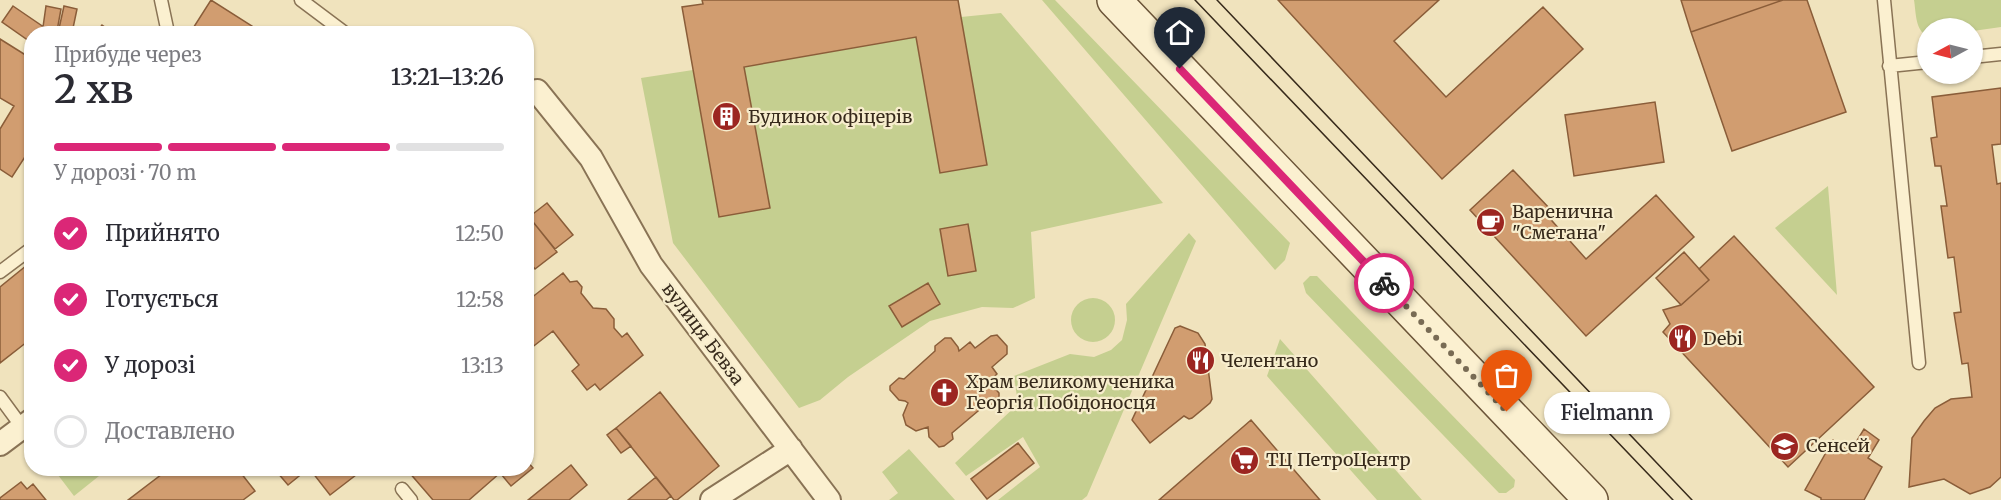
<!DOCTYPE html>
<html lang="uk">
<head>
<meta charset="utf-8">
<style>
	:root { --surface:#fff; --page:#f2f2f3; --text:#2b2b33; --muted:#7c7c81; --line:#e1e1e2; --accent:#db2777 }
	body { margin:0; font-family:Merriweather,serif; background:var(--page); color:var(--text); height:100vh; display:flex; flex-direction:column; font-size:22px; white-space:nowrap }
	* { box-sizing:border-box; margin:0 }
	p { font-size:20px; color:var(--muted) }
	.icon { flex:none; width:33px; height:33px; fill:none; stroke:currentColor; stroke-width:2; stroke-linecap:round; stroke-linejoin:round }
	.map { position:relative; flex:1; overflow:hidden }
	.side { position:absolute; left:24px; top:26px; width:510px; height:450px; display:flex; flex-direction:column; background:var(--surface); border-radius:24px; box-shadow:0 2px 4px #0004 }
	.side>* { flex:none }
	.needle { width:39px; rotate:263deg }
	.controls { position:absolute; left:1917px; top:18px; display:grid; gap:12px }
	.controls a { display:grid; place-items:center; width:66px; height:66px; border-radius:50%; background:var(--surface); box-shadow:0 2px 4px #0004; font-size:30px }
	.pin { position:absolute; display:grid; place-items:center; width:51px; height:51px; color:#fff; margin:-62px -26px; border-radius:50% 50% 50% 0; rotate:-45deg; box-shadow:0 0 6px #0007 }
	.pin .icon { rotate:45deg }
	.courier { position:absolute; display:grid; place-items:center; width:60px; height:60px; margin:-30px; border:4px solid #db2777; border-radius:50%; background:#fff; color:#222; box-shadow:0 2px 8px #0007 }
	.bubble { position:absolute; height:42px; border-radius:21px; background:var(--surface); box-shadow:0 2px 4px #0004; font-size:20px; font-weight:600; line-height:42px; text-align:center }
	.overview em { font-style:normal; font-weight:600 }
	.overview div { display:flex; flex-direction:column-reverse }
	.overview { display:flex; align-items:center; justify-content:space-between; height:102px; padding:0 30px }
	h1 { font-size:39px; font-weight:600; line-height:45px }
	.bar { display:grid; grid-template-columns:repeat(4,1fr); gap:9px 6px; align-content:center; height:72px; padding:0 30px }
	.bar i { height:8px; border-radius:4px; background:var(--line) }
	.bar .current { background:var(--accent) }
	.bar p { grid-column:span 4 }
	ol { padding:0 30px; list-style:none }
	li { display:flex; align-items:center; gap:18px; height:66px }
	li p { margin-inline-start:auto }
	li .icon { padding:6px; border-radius:50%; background:var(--accent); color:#fff; stroke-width:4 }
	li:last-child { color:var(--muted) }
	li i { width:33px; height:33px; border:3px solid var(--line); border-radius:50% }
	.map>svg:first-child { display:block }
</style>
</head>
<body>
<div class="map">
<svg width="2001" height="500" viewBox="0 0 2001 500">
	<rect width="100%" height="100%" fill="#f0e3bd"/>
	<path fill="#c5cf90" d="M1042,0H1055L1290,243L1285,260L1275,270Z
		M1914,0H2001V27L1973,31L1972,28H1928L1927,36C1915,30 1916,12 1914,0Z
		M1001,13L1163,203L1031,232L1035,298L1013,308L982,307L930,321L848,377L820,400L799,408L673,243L641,78L693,70L719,217L769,208L744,67L916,37L940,173L987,165L961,17Z
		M1828,186L1837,295L1775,228Z
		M1189,233L1196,241L1087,496L1082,500H998L1040,467L1023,437L966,476L955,463L1018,404L1014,376L1070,354L1094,357L1111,350L1122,340L1127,320L1126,304Z
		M1310,276H1317L1515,480L1514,487L1506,493H1499L1306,293L1303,283Z
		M1071 320a22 22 0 1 1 44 0a22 22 0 1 1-44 0Z
		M1280,339L1422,500H1377L1267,376Z
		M909,449L955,500H889L898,493L882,472Z
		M67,468H109L74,496L58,475Z"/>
	<path fill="#d19d70" stroke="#8a5d39" stroke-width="1.5" d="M211,0L263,33H190Z
		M702,0H958L987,165L940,173L916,37L744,67L770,208L719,217L682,7L703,4Z
		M1278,0H1439L1394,41L1446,97L1543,7L1583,49L1442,179Z
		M1681,0H1783L1691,32Z
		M1783,0H1807L1846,112L1732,151L1691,32Z
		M13,6L48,30L46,33H32V43L2,22Z
		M46,6L61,9L57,31L48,30L43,27Z
		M64,6L77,9L72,33H58Z
		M102,25L112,32L111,33H96Z
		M0,39L32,59V146L12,177L0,169V129L14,106L0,98Z
		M2001,88V144L1992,145L1997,184L2001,183V477L1990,487L1970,494L1944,479L1909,487L1912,438L1924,421L1935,408L1951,399L1972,397L1968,363L1962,364L1954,313L1961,312L1954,257L1948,258L1941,206H1947L1941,166H1935L1931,138L1937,137L1932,97Z
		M1655,102L1664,162L1574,176L1565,115Z
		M32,161V175L25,166Z
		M1513,170L1550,209L1545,213L1586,259L1656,195L1694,237L1586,336L1470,210Z
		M547,203L573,235L555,249L529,217Z
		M526,213L557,252L535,269L526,258Z
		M968,224L976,271L948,276L940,229Z
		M1734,236L1874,387L1788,467L1663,332L1670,324L1663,310L1681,305L1709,280L1699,269Z
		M1684,252L1709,280L1681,305L1656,278Z
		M32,261V338L0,363V287Z
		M563,273L570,282L577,281L582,287L581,293L593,308L606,309L614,319V328L622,337L627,333L643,355L600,390L595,384L587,390L572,371L579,365L553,331L526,352V302Z
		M928,283L940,304L902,327L889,306Z
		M1180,326L1198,333L1205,344L1212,399L1210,403L1192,418L1189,419L1184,416L1150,443L1132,420L1175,328Z
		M997,335L1007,346V354L992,367L997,374L986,384H991L999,393V398L988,407L984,406L952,433L953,439L944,446L939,447L929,437L928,427L916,431L906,425L903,415L908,403L905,401L899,400L890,390V386L899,378L904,379L935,351V346L945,338H951L958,347L959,351L970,342L975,348L991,336Z
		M660,392L719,466L677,500H674L616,428Z
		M1251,420L1320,500H1159Z
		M616,428L631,446L621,453L607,435Z
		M1864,429L1879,440L1868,458L1882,467L1864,500H1821V498L1805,490L1833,440L1850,452Z
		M1018,443L1034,463L987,499L971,479Z
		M526,460L533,468L511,486L496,468H526Z
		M571,465L587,485L569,500H528Z
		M170,468H237L255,491L243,500H128Z
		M282,468H365L330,495L309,468L288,485L277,472Z
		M411,468H496L500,473L469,500H433L408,471Z
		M656,477L671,496L666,500H628Z
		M21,482L27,489L33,484L46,500H0V498Z"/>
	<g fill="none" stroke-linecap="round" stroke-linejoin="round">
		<defs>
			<path id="lane" d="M161,0L168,33
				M301,0L345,33
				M1884,0L1919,363
				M1972,57L2001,54
				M1889,66L1928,62
				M0,272L32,248
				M0,397L22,427
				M402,489L411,500"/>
			<path id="street" d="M526,93L537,91L591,158L651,265L829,500
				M0,444L32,420
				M712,500L791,449"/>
			<path id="secondary" d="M1114,0L1591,500"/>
		</defs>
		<use href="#lane" stroke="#897355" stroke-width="15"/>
		<use href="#street" stroke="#897355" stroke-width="26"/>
		<use href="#secondary" stroke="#6b5438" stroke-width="36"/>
		<use href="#lane" stroke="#fbf0d0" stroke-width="12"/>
		<use href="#street" stroke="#fbf0d0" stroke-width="22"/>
		<use href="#secondary" stroke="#fbf0d0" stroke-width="33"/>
		<path stroke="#372a1b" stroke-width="1.5" d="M1195,0L1673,500
			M1217,0L1692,500"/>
	</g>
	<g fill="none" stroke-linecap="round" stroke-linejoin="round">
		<path stroke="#786b54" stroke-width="6" stroke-dasharray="0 10.8" d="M1384,283L1507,412"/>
		<path stroke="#db2777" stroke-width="8" d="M1180,69L1384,283"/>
	</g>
	<defs>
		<symbol id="building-disc" viewBox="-11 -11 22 22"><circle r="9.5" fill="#9c2621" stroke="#f7edcd"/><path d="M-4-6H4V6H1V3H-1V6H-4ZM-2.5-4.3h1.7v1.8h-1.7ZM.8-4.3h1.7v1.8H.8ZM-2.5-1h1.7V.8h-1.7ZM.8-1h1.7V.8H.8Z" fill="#fff"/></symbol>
		<symbol id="cafe-disc" viewBox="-11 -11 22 22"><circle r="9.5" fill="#9c2621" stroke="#f7edcd"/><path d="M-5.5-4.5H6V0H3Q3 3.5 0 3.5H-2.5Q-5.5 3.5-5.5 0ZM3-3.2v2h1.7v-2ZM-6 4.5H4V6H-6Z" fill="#fff"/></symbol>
		<symbol id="restaurant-disc" viewBox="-11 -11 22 22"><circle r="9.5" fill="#9c2621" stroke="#f7edcd"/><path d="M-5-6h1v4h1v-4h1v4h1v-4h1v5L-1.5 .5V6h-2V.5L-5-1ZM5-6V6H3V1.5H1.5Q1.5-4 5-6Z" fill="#fff"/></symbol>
		<symbol id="church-disc" viewBox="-11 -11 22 22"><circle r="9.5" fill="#9c2621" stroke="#f7edcd"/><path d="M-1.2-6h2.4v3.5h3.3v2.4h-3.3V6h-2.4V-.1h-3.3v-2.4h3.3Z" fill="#fff"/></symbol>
		<symbol id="school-disc" viewBox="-11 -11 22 22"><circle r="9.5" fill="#9c2621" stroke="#f7edcd"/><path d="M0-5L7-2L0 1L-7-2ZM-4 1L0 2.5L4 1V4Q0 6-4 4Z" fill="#fff"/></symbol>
		<symbol id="supermarket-disc" viewBox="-11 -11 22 22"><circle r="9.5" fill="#9c2621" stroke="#f7edcd"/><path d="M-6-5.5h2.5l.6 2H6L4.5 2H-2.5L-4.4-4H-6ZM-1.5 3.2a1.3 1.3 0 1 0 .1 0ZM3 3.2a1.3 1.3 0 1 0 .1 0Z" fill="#fff"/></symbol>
	</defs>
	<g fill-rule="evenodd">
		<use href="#building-disc" x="710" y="100" width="33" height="33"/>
		<use href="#cafe-disc" x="1474" y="206" width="33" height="33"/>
		<use href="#restaurant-disc" x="1666" y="322" width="33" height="33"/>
		<use href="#restaurant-disc" x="1184" y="344" width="33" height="33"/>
		<use href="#church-disc" x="928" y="376" width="33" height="33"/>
		<use href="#school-disc" x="1768" y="430" width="33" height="33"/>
		<use href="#supermarket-disc" x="1228" y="444" width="33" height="33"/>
	</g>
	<g text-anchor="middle" stroke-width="4.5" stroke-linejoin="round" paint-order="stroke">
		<g font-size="18" fill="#372a1b" stroke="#f7edcd" text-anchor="start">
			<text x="748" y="123">Будинок офіцерів</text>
			<text x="1512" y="218">Варенична<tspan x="1512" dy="21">"Сметана"</tspan></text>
			<text x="1703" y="345">Debi</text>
			<text x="1221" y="367">Челентано</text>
			<text x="966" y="388">Храм великомученика<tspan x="966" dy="21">Георгія Побідоносця</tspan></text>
			<text x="1806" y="452">Сенсей</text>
			<text x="1266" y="466">ТЦ ПетроЦентр</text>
		</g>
		<g font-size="18" fill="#372a1b" stroke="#f7edcd">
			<text transform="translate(703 334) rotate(53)" y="6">вулиця Бевза</text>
		</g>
	</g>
</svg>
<div class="controls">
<a><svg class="needle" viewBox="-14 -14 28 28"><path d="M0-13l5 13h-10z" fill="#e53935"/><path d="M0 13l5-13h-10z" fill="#7c7c81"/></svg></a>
</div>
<div class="pin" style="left:1507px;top:412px;background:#ea580c"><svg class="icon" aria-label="bag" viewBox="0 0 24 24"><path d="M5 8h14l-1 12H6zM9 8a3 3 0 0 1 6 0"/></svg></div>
<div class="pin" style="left:1180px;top:69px;background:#1f2937"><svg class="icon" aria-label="home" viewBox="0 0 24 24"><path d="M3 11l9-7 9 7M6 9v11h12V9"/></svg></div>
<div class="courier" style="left:1384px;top:283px"><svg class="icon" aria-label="bike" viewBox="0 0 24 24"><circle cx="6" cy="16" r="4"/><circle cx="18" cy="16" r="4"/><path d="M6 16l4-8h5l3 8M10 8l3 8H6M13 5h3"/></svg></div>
<div class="bubble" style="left:1544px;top:392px;width:126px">Fielmann</div>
<section class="side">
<div class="overview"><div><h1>2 хв</h1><p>Прибуде через</p></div><em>13:21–13:26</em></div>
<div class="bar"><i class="current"></i><i class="current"></i><i class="current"></i><i></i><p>У дорозі · 70 m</p></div>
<ol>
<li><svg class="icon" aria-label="check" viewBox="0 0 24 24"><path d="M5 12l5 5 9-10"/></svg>Прийнято<p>12:50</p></li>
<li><svg class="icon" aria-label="check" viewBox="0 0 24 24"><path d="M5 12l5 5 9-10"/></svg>Готується<p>12:58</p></li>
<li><svg class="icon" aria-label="check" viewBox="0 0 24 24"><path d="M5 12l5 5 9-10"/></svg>У дорозі<p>13:13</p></li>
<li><i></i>Доставлено</li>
</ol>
</section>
</div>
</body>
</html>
